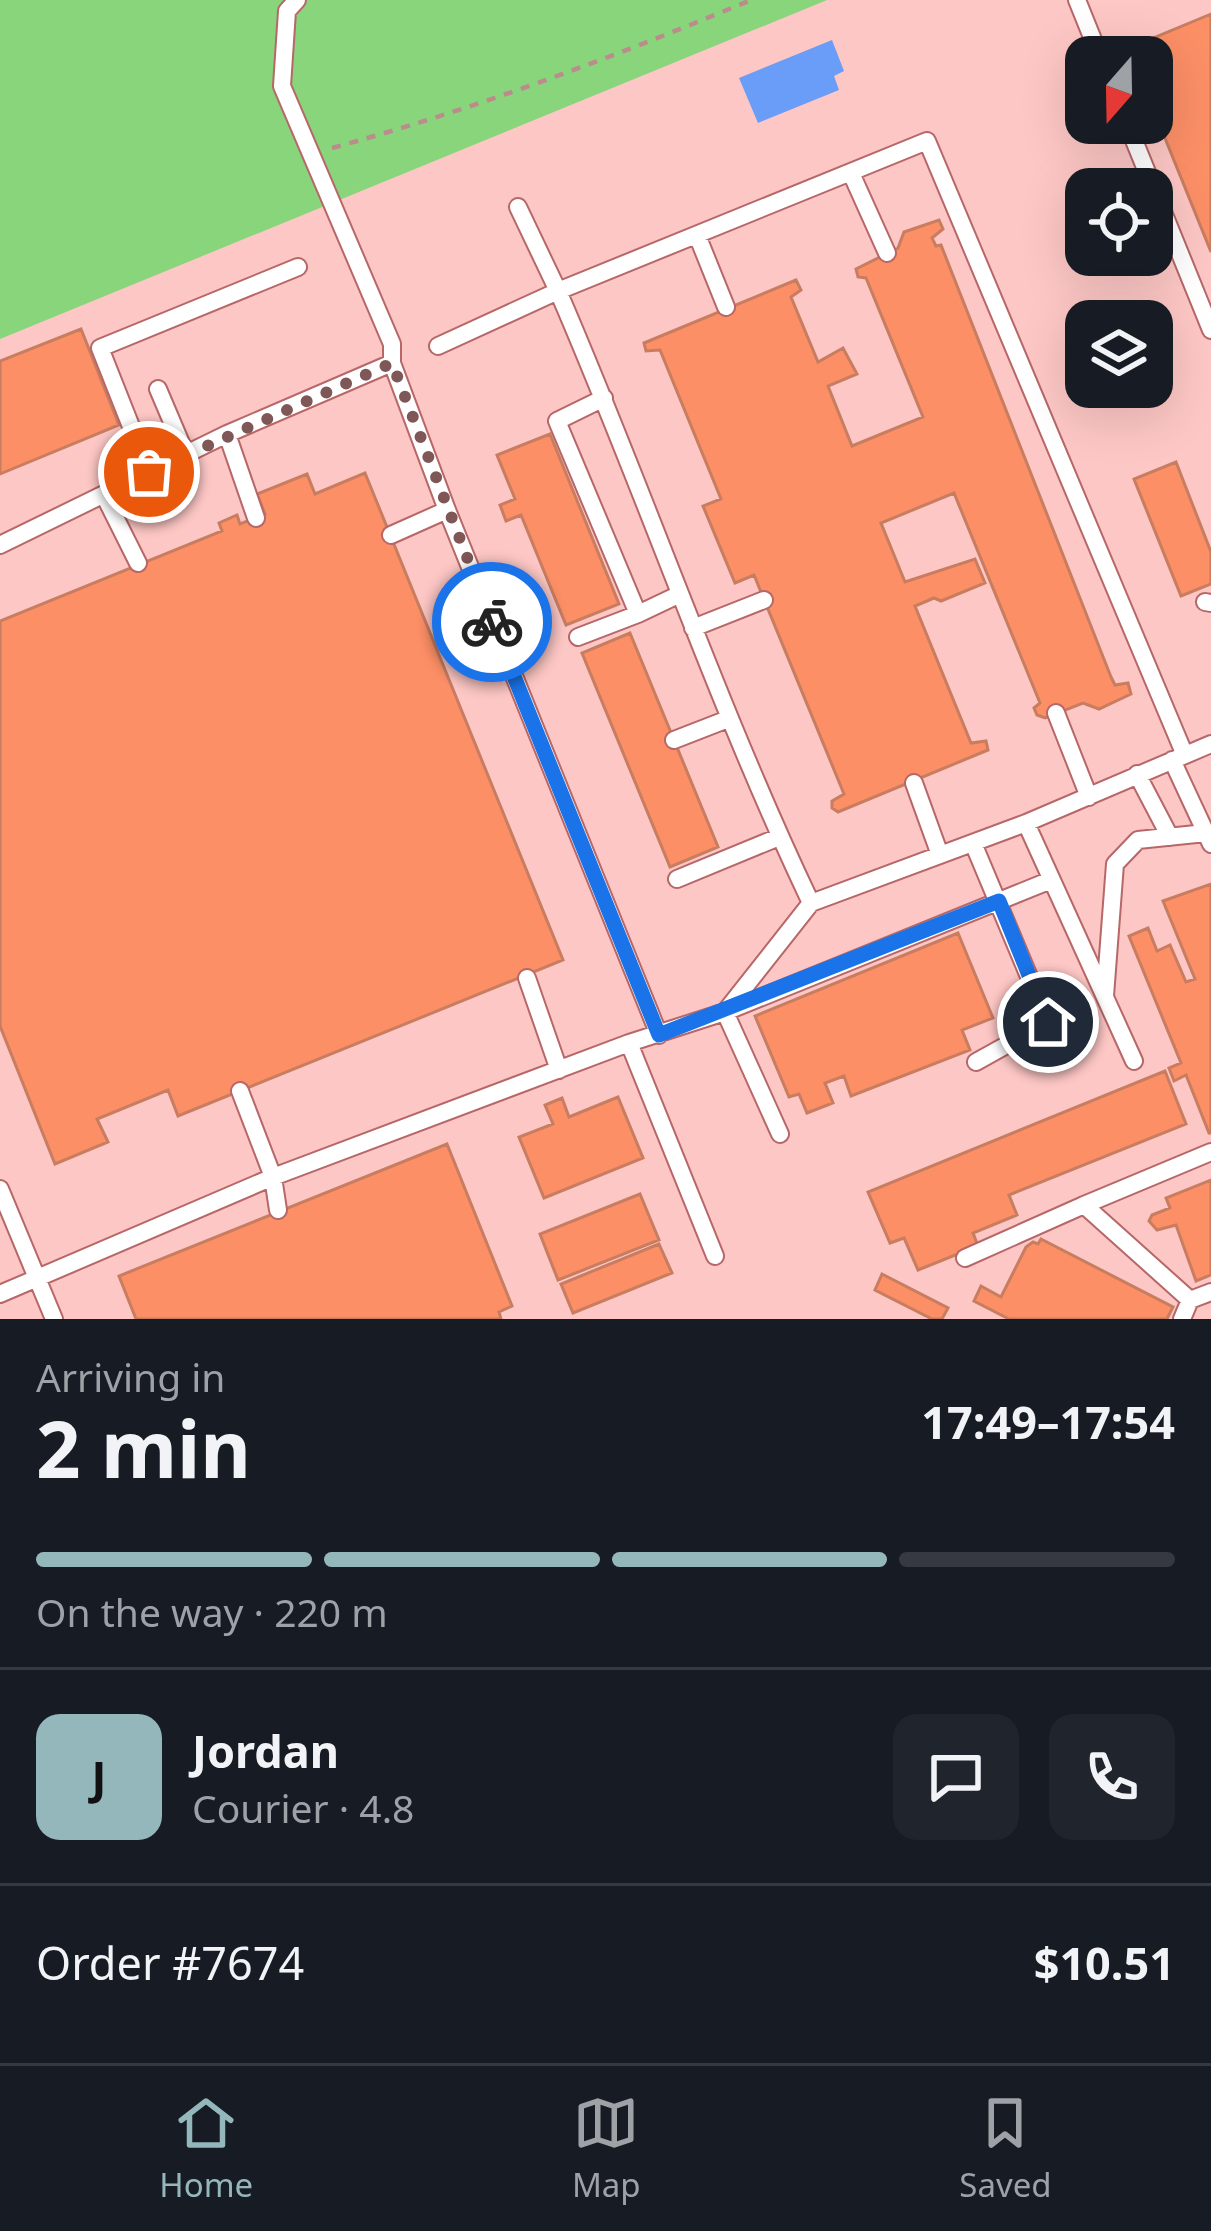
<!DOCTYPE html>
<html lang="en">
<head>
<meta charset="utf-8">
<style>
	:root { --surface:#171b24; --page:#20242c; --text:#f1f3f6; --muted:#9ea1a6; --line:#363941; --accent:#94b7bb }
	body { margin:0; font-family:"Noto Sans",sans-serif; background:var(--page); color:var(--text); height:100vh; display:flex; flex-direction:column; font-size:45px; white-space:nowrap }
	* { box-sizing:border-box; margin:0 }
	p { font-size:39px; color:var(--muted) }
	.icon { flex:none; width:66px; height:66px; fill:none; stroke:currentColor; stroke-width:2; stroke-linecap:round; stroke-linejoin:round }
	.map { position:relative; height:1319px; overflow:hidden }
	.drawer { display:flex; flex-direction:column; background:var(--surface); flex:1 }
	.drawer>* { flex:none }
	.needle { width:78px; rotate:200deg }
	.buttons { position:absolute; left:1065px; top:36px; display:grid; gap:24px }
	.buttons a { display:grid; place-items:center; width:108px; height:108px; border-radius:24px; background:var(--surface); box-shadow:0 12px 48px #0002; font-size:60px }
	.pin { position:absolute; display:grid; place-items:center; width:102px; height:102px; color:#fff; margin:-51px; border:6px solid #fff; border-radius:50%; box-shadow:0 3px 12px #0007 }
	.courier { position:absolute; display:grid; place-items:center; width:120px; height:120px; margin:-60px; border:9px solid #1a73e8; border-radius:50%; background:#fff; color:#222; box-shadow:0 3px 15px #0007 }
	.summary em { font-style:normal; font-weight:700 }
	.summary div { display:flex; flex-direction:column-reverse }
	.summary { display:flex; align-items:center; justify-content:space-between; height:204px; padding:0 36px }
	h1 { font-size:78px; font-weight:700; line-height:90px }
	.bar { display:grid; grid-template-columns:repeat(4,1fr); gap:18px 12px; align-content:center; height:144px; padding:0 36px }
	.bar i { height:15px; border-radius:9px; background:var(--line) }
	.bar .active { background:var(--accent) }
	.bar p { grid-column:span 4 }
	.line { display:flex; align-items:center; gap:30px; padding:0 36px; border-top:3px solid var(--line) }
	.line div { flex:1 }
	.round { display:grid; place-items:center; flex:none; width:126px; height:126px; border-radius:24px; background:var(--page) }
	.menu { display:flex; justify-content:space-around; align-items:center; height:168px; border-top:3px solid var(--line); background:var(--surface); font-size:33px; color:var(--muted) }
	.menu a { display:grid; justify-items:center; gap:6px }
	.menu .active { color:var(--accent) }
	.map>svg:first-child { display:block }
</style>
</head>
<body>
<div class="map">
<svg width="1211" height="1319" viewBox="0 0 1211 1319">
	<rect width="100%" height="100%" fill="#fdc7c5"/>
	<path fill="#88d57c" d="M0,0H827L0,339Z"/>
	<path fill="#6a9df7" d="M832,40L844,71L834,76L839,90L758,123L739,78Z"/>
	<path fill="#fc8f66" stroke="#c87d61" stroke-width="3" d="M1211,14V252L1152,106V57H1132L1129,48Z
		M939,220L943,229L932,238L936,246L941,245L1111,677L1115,685L1128,683L1131,694L1099,709L1083,703L1045,718L1037,715L1034,708L1040,703L954,493L881,523L905,582L975,559L985,583L941,601L934,598L915,606L971,743L986,741L988,750L838,812L832,808V801L844,794L754,575L735,583L703,506L721,499L660,350L646,351L644,343L796,280L801,290L791,297L818,362L843,348L857,374L828,386L852,446L923,417L866,278L858,277L856,269L898,248L904,232Z
		M81,329L119,425L0,474V361Z
		M550,434L619,604L566,625L521,515L506,521L500,505L515,499L497,455Z
		M1176,462L1211,552V584L1181,596L1134,479Z
		M365,473L563,960L178,1116L168,1090L97,1119L108,1142L55,1164L0,1026V621L222,531L219,523L237,515L240,524L265,514L257,494L307,474L315,494Z
		M630,633L718,847L670,867L582,653Z
		M1211,884V1133H1209L1186,1075L1174,1081L1169,1068L1181,1063L1129,936L1148,928L1157,951L1170,945L1186,982L1195,979L1163,901Z
		M958,933L993,1018L962,1030L970,1050L851,1096L844,1076L825,1083L833,1103L807,1113L799,1094L789,1097L755,1016Z
		M1165,1071L1186,1124L1009,1195L1017,1215L973,1233L978,1246L918,1270L904,1238L890,1243L868,1192Z
		M618,1097L643,1158L544,1198L519,1137L553,1124L545,1105L562,1098L569,1117Z
		M447,1144L512,1306L499,1312L501,1319H136L119,1276Z
		M1211,1180V1275L1196,1281L1176,1225L1157,1230L1149,1221L1152,1215L1170,1208L1166,1198Z
		M640,1194L659,1240L558,1280L540,1234Z
		M1041,1239L1173,1307L1167,1319H1009L974,1301L981,1286L1001,1297L1026,1247L1033,1242L1038,1244Z
		M659,1244L672,1273L573,1313L561,1284Z
		M882,1274L948,1308L942,1319H932L875,1290Z"/>
	<g fill="none" stroke-linecap="round" stroke-linejoin="round">
		<defs>
			<path id="service" d="M1077,0L1100,57
				M1127,123L1211,330
				M851,173L887,253
				M518,207L558,291L927,141L1184,753
				M697,235L726,307
				M438,346L558,291C646,494 716,703 811,903
				M392,363L447,510L659,1035
				M158,389L186,455
				M604,398L557,421L638,614L678,595
				M227,434L256,518
				M149,472L100,348L298,267
				M104,495L138,563
				M391,535L447,510
				M0,545L227,434L392,363V344L282,86L287,11L297,0
				M1205,602L1211,603
				M693,628L764,600
				M578,637L638,614
				M1056,713L1089,797
				M674,740L728,719
				M1172,760L1211,844
				M1137,774L1170,837
				M914,783L940,855
				M1026,823L1134,1061
				M973,843L1048,1022L976,1062
				M677,879L779,837
				M527,978L559,1070
				M1105,996L1115,864L1138,840L1206,833
				M629,1043L715,1256
				M240,1091L273,1177L278,1210
				M780,1134L725,1012L1051,880
				M0,1189L54,1319
				M965,1258L1084,1205
				M0,1294L273,1177L629,1043L725,1012L811,903L1026,823L1211,744
				M1190,1300L1084,1205L1211,1152
				M1182,1319L1190,1300L1211,1292"/>
		</defs>
		<use href="#service" stroke="#b76767" stroke-width="20"/>
		<path stroke="#bb8c8b" stroke-width="4.5" stroke-dasharray="9 9" stroke-linecap="butt" d="M332,148C475,109 614,57 751,0"/>
		<use href="#service" stroke="#fff" stroke-width="16"/>
	</g>
	<g fill="none" stroke-linecap="round" stroke-linejoin="round">
		<path stroke="#7e5756" stroke-width="12" stroke-dasharray="0 21.6" d="M149,472L392,363L492,622"/>
		<path stroke="#1a73e8" stroke-width="15" d="M492,622L659,1035L999,901L1048,1022"/>
	</g>
</svg>
<div class="buttons">
<a><svg class="needle" viewBox="-14 -14 28 28"><path d="M0-13l5 13h-10z" fill="#e53935"/><path d="M0 13l5-13h-10z" fill="#9ea1a6"/></svg></a>
<a><svg class="icon" aria-label="locate" viewBox="0 0 24 24"><circle cx="12" cy="12" r="6"/><path d="M12 2v4M12 18v4M2 12h4M18 12h4"/></svg></a>
<a><svg class="icon" aria-label="layers" viewBox="0 0 24 24"><path d="M12 4l9 5-9 5-9-5zM3 14l9 5 9-5"/></svg></a>
</div>
<div class="pin" style="left:149px;top:472px;background:#ea580c"><svg class="icon" aria-label="bag" viewBox="0 0 24 24"><path d="M5 8h14l-1 12H6zM9 8a3 3 0 0 1 6 0"/></svg></div>
<div class="pin" style="left:1048px;top:1022px;background:#1f2937"><svg class="icon" aria-label="home" viewBox="0 0 24 24"><path d="M3 11l9-7 9 7M6 9v11h12V9"/></svg></div>
<div class="courier" style="left:492px;top:622px"><svg class="icon" aria-label="bike" viewBox="0 0 24 24"><circle cx="6" cy="16" r="4"/><circle cx="18" cy="16" r="4"/><path d="M6 16l4-8h5l3 8M10 8l3 8H6M13 5h3"/></svg></div>
</div>
<section class="drawer">
<div class="summary"><div><h1>2 min</h1><p>Arriving in</p></div><em>17:49–17:54</em></div>
<div class="bar"><i class="active"></i><i class="active"></i><i class="active"></i><i></i><p>On the way · 220 m</p></div>
<div class="line" style="height:216px"><b class="round" style="background:var(--accent);color:#111">J</b><div><b>Jordan</b><p>Courier · 4.8</p></div><a class="round"><svg class="icon" aria-label="chat" viewBox="0 0 24 24"><path d="M4 5h16v11H9l-5 4z"/></svg></a><a class="round"><svg class="icon" aria-label="phone" viewBox="0 0 24 24"><path d="M5 4h4l2 5-3 2q2 4 5 5l2-3 5 2v4C11 20 4 13 5 4z"/></svg></a></div>
<div class="line" style="height:156px"><div>Order #7674</div><b>$10.51</b></div>
</section>
<nav class="menu">
<a class="active"><svg class="icon" aria-label="home" viewBox="0 0 24 24"><path d="M3 11l9-7 9 7M6 9v11h12V9"/></svg>Home</a>
<a><svg class="icon" aria-label="map" viewBox="0 0 24 24"><path d="M3 6l6-2 6 2 6-2v14l-6 2-6-2-6 2zM9 4v14M15 6v14"/></svg>Map</a>
<a><svg class="icon" aria-label="saved" viewBox="0 0 24 24"><path d="M7 4h10v16l-5-4-5 4z"/></svg>Saved</a>
</nav>
</body>
</html>
